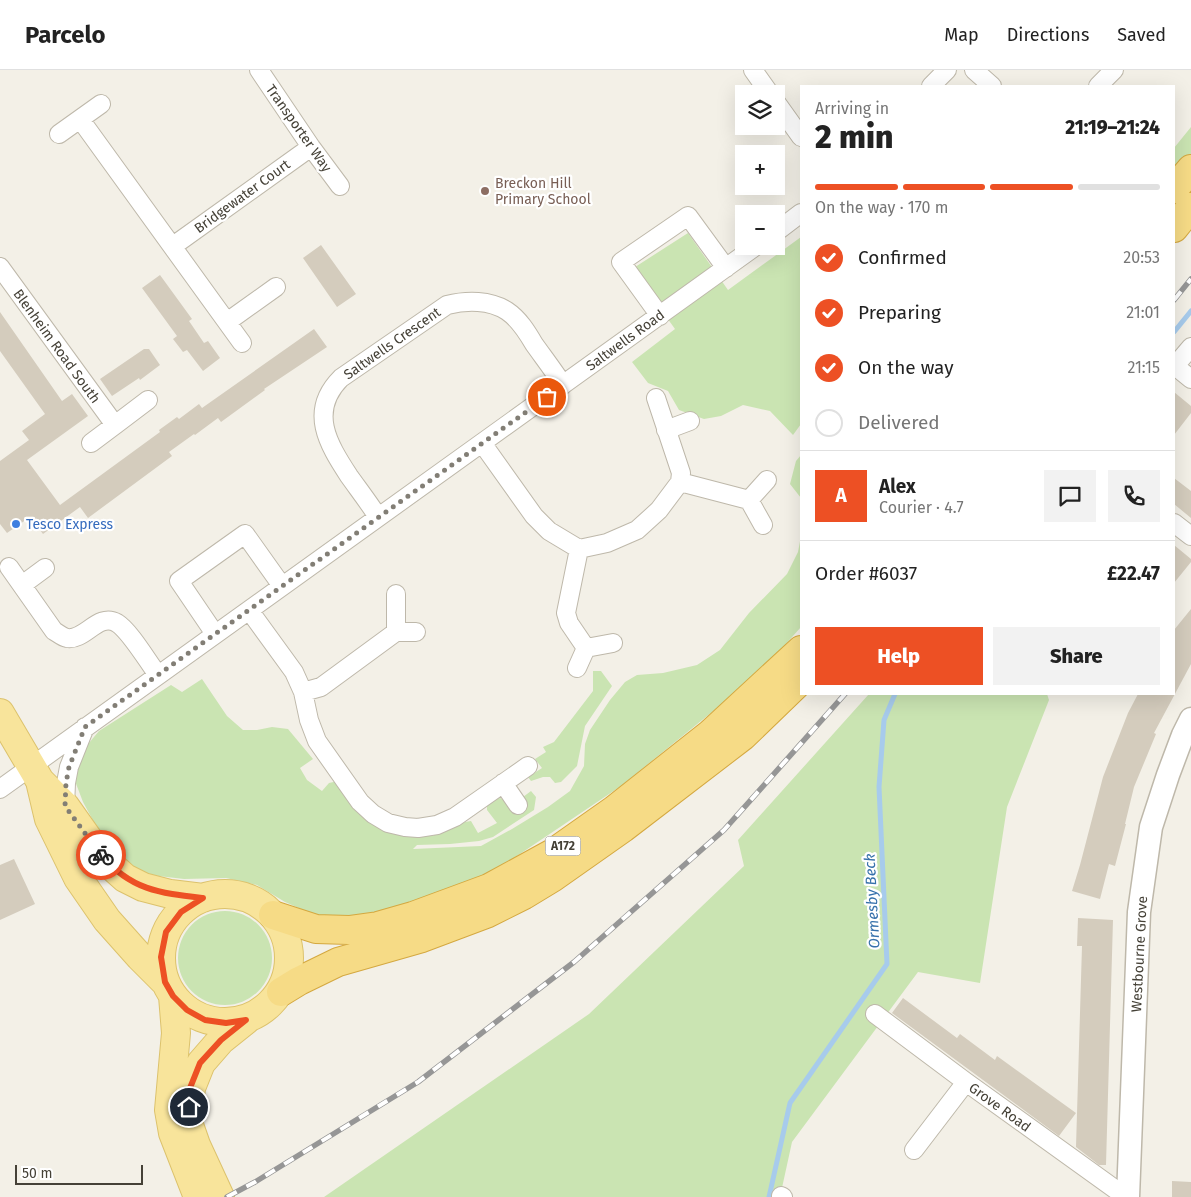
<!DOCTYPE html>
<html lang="en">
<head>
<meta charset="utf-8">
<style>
	:root { --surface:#fff; --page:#f2f2f2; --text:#222; --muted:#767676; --line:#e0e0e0; --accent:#ed5024 }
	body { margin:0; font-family:"Fira Sans",sans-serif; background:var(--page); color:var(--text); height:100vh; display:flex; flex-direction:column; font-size:19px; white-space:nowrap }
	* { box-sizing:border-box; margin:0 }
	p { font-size:16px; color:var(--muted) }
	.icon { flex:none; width:28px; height:28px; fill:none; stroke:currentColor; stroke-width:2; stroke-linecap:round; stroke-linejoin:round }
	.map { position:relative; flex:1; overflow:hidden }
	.panel { position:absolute; left:800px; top:15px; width:375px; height:610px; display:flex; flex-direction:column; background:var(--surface); border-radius:0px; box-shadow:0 5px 20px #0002 }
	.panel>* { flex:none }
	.fabs { position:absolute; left:735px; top:15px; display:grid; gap:10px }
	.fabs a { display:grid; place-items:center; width:50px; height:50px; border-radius:0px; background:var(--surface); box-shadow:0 5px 20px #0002; font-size:25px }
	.scale { position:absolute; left:15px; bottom:12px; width:128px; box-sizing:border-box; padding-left:5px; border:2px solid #454137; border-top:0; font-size:14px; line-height:18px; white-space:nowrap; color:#454137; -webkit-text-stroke:4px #fff; paint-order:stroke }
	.pin { position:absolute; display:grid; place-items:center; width:42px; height:42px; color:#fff; margin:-21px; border:2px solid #fff; border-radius:50%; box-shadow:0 1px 5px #0007 }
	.courier { position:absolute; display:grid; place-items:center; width:50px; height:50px; margin:-25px; border:4px solid #ed5024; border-radius:50%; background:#fff; color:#222; box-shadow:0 1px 6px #0007 }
	.head em { font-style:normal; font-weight:800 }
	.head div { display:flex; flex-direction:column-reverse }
	.head { display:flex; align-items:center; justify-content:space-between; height:85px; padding:0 15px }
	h1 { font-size:32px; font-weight:800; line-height:38px }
	.bar { display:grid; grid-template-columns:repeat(4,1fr); gap:8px 5px; align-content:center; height:60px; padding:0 15px }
	.bar i { height:6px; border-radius:4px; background:var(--line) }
	.bar .on { background:var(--accent) }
	.bar p { grid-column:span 4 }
	.line { display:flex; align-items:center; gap:12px; padding:0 15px; border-top:1px solid var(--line) }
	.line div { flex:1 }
	.round { display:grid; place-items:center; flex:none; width:52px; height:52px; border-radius:0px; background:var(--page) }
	ol { padding:0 15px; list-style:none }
	li { display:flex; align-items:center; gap:15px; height:55px }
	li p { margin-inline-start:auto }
	li .icon { padding:5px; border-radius:50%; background:var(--accent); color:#fff; stroke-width:4 }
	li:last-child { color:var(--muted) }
	li i { width:28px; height:28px; border:2px solid var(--line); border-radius:50% }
	.button { display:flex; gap:10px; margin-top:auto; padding:10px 15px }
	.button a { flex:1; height:58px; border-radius:0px; background:var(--accent); color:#fff; font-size:20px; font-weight:800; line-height:58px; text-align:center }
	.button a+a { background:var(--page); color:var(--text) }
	header { display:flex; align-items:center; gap:30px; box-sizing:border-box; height:70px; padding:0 25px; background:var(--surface); border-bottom:1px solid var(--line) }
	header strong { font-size:24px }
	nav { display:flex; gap:28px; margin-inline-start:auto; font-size:18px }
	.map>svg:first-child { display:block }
</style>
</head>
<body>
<header>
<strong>Parcelo</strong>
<nav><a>Map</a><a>Directions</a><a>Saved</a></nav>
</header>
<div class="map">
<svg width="1191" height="1127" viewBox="0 0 1191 1127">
	<rect width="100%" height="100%" fill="#f3f0e7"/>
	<path fill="#cae4b2" d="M1191,57V93L1174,114V78Z
		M688,163L728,220L801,167V354L793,365L770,341L743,335L721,346L704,349L679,340L668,321L648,313L632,292L675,259L632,199Z
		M801,385V428L790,414L796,391Z
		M801,466V557L760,603L621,716L499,798L436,826L377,845L347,848L315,845L285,832L257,815L226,808L184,809L150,805L129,794L109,780L83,732L75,711L78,686L99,661L171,615L182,622L202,609L227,646L243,660H257L272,657L288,659L313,689L300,698L307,710L322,721L329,713L338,711L408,764L432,766L465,752L471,751L478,763L497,753L487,740V734L491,730L500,728L507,731L523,727L531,721L536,727L534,740L493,767L479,771L450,774L417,775L413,779L481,776L512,759L548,737L570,721L584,696L585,674L590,660L610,630L625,612L637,605L663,603L697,595L720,580L749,543L787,504L798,482Z
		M593,601H601L612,616L585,656L577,696L561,712L555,713L550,707H543L531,711L528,707L542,698L535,689L546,682L543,677L554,672L593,621Z
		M869,624H1047L1049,630L1007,737L980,913L918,902L792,1072L780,1127H324L589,944L744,796L738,770Z
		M178 888a47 47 0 1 1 94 0a47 47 0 1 1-94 0Z"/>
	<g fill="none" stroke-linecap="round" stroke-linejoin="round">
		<path stroke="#a7cbec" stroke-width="5" d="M1174,262L1191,241
			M769,1127L790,1033L887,894L879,717L884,650L895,624"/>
	</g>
	<path fill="#d4ccbd" d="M321,175L356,224L337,237L303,188Z
		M160,205L192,249L189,251L204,273L208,271L220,288L203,301L187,280L183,282L173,269L177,266L142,218Z
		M0,242L62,331L72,324L88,346L27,390L60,435L160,362L159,360L177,347L179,349L199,334L202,338L314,259L327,277L264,319L265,320L221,352L218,348L195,365L194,364L169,382L172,386L88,448L80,437L43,464L30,447L7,463L0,454V391L29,370L22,361L45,344L0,281Z
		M144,279H149L160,295L140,310L139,308L112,326L100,309Z
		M1174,322L1191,336V343L1174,365Z
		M1174,408L1191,421V448L1174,434Z
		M1174,475L1191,489V492L1174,513Z
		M1191,539V594L1154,663L1156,664L1134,717L1125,754H1126L1115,796L1109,794L1100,829L1072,821L1080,795L1103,707L1128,643L1138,624H1174V560Z
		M14,789L35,834L0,850V795Z
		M1078,848L1113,850L1106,1095H1099L1076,1077L1082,876H1077Z
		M903,928L957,968L960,964L995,990L997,986L1076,1043L1059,1066L892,943Z
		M1172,1111L1191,1112V1127H1172Z"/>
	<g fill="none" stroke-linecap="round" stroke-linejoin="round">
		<defs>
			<path id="minor" d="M259,0L311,77L340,116
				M753,0L770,24
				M974,0L992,16
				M931,16L947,0
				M1098,16L1114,0
				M776,32L801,67
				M80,49L101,34
				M59,64L80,49L242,273
				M776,162L801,143
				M173,176L311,77
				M0,197L115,355L148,330
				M660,246L621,192L688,146L726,198
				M227,252L276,217
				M1175,296L1191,309
				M1174,297L1191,277
				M666,360L690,351
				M91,373L115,355
				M482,373L534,446L549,461L579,479L607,473L637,460L659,440L680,412L681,403L656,328
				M680,412L749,430L767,410
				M749,430L763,455
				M378,447C369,433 359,420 349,406C328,374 308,341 341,308L447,235C467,230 490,230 507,241C519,249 527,262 534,274C544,288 554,301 563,315
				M1174,453L1191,466
				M579,479L566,543L569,553L586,578
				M9,497L54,561C58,563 62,567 67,568C85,571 98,542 117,553C130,561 148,592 158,605
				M22,515L45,498
				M249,540L294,602L303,622L309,650L317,671L360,732L373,744L388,753L405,757L418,758L437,755L455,747L528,696
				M396,562H416
				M215,564L179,511L245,464L282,516
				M577,598L586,578L613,573
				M303,622L321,617L396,562V524
				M503,713L518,735
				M0,719L756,176
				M65,736L66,713L69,697L85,657
				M875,944L966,1012L1126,1127
				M914,1080L966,1012
				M781,1126L783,1127"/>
			<path id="tertiary" d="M1128,1127L1139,842L1151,757L1168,705L1183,665L1191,649"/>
			<path id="primary" d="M0,643L40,711L49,749L78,808L107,850L140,887L165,912
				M40,711L65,736L94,777L106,791L125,808L143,817L170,824L203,828
				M161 888a64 64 0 1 1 128 0a64 64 0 1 1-128 0Z
				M173,926L176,963L169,1040L173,1063L198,1127
				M220,1127L196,1075L189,1055V1037L191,1018L201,993L221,970L246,950"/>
			<path id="trunk" d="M1174,119L1191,99
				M1174,158L1191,137
				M273,845L316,859L349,860L378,856L413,846L489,818L553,783L614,740L710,664L801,580
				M281,922L299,911L338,892L422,868L486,844L524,825L552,808L623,758L743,666L801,610"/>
		</defs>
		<use href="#minor" stroke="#beb8aa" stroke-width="20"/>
		<use href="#tertiary" stroke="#beb8aa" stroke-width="25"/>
		<use href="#primary" stroke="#dcc26c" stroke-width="30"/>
		<use href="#trunk" stroke="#d4a840" stroke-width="30"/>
		<use href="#minor" stroke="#fff" stroke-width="18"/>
		<use href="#tertiary" stroke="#fff" stroke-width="22"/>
		<use href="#primary" stroke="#f8e49b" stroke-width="28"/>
		<use href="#trunk" stroke="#f6db86" stroke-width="28"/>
		<defs>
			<path id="rail" d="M1174,230L1191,209
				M227,1127L255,1112L418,1012L574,892L724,760L845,624"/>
		</defs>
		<use href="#rail" stroke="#969696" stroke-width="5.5"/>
		<use href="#rail" stroke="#fff" stroke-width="4" stroke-dasharray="11" stroke-linecap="butt"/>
	</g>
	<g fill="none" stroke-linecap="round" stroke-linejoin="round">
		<path stroke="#827e75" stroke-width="5" stroke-dasharray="0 9" d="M101,785L65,736L66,713L69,697L85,657L547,327"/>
		<path stroke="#ed5024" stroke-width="6" d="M101,785C131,820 159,823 203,828L181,842L166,862L161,887L165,912L173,926L187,940L205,950L226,953L246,950L221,970L200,993L190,1018L189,1037"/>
	</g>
	<circle fill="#8d6e63" stroke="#fff" stroke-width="2" cx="485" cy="121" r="5"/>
	<circle fill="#3f7fe0" stroke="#fff" stroke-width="2" cx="16" cy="454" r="5"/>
	<g text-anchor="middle" stroke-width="4.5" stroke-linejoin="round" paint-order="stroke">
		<rect fill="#fff" stroke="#7d7a73" stroke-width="1" x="545.5" y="766.5" width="35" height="19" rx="4"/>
		<g font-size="12" font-weight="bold" fill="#454137">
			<text x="563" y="780">A172</text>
		</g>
		<g font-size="14" fill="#454137" stroke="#fff">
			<text transform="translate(299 58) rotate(55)" y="5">Transporter Way</text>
			<text transform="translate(242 126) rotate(-36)" y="5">Bridgewater Court</text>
			<text transform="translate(625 270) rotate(-36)" y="5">Saltwells Road</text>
			<text transform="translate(392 273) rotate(-35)" y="5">Saltwells Crescent</text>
			<text transform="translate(57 276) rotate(54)" y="5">Blenheim Road South</text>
			<text transform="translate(1139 884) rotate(-87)" y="5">Westbourne Grove</text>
			<text transform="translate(1000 1037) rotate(36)" y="5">Grove Road</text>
		</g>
		<g font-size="14" fill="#785e54" stroke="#fff" text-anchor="start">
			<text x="495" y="118">Breckon Hill<tspan x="495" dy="16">Primary School</tspan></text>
		</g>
		<g font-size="14" fill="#366cbe" stroke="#fff" text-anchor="start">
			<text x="26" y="459">Tesco Express</text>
		</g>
		<g font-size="15" font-style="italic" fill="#3671ab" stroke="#fff">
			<text transform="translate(872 831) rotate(-93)" y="5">Ormesby Beck</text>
		</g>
	</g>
</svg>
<div class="fabs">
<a><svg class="icon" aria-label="layers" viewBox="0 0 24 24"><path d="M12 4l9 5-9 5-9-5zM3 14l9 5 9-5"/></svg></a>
<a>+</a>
<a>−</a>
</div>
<div class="scale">50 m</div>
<div class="pin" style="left:547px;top:327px;background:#ea580c"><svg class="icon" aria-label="bag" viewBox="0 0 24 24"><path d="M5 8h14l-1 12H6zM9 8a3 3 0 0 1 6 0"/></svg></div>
<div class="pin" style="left:189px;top:1037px;background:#1f2937"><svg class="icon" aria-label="home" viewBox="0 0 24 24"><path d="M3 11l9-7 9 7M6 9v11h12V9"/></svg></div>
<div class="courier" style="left:101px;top:785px"><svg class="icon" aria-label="bike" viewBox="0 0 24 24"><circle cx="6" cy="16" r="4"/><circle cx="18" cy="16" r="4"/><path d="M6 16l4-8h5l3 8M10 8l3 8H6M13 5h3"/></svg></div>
<section class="panel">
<div class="head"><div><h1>2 min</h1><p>Arriving in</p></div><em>21:19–21:24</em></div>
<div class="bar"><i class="on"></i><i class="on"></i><i class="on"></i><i></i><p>On the way · 170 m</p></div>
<ol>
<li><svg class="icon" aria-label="check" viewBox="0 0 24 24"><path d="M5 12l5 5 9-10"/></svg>Confirmed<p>20:53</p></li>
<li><svg class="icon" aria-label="check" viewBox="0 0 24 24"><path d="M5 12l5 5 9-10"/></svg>Preparing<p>21:01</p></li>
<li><svg class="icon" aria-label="check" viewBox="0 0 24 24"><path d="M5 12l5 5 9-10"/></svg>On the way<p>21:15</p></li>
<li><i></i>Delivered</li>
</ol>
<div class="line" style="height:90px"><b class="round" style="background:var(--accent);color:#fff">A</b><div><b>Alex</b><p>Courier · 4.7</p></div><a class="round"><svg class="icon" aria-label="chat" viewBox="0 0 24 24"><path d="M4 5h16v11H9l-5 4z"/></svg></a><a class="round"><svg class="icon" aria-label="phone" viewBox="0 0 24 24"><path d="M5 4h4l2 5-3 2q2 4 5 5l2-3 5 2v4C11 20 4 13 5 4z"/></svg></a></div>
<div class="line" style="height:65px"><div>Order #6037</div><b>£22.47</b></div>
<div class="button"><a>Help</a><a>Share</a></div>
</section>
</div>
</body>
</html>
